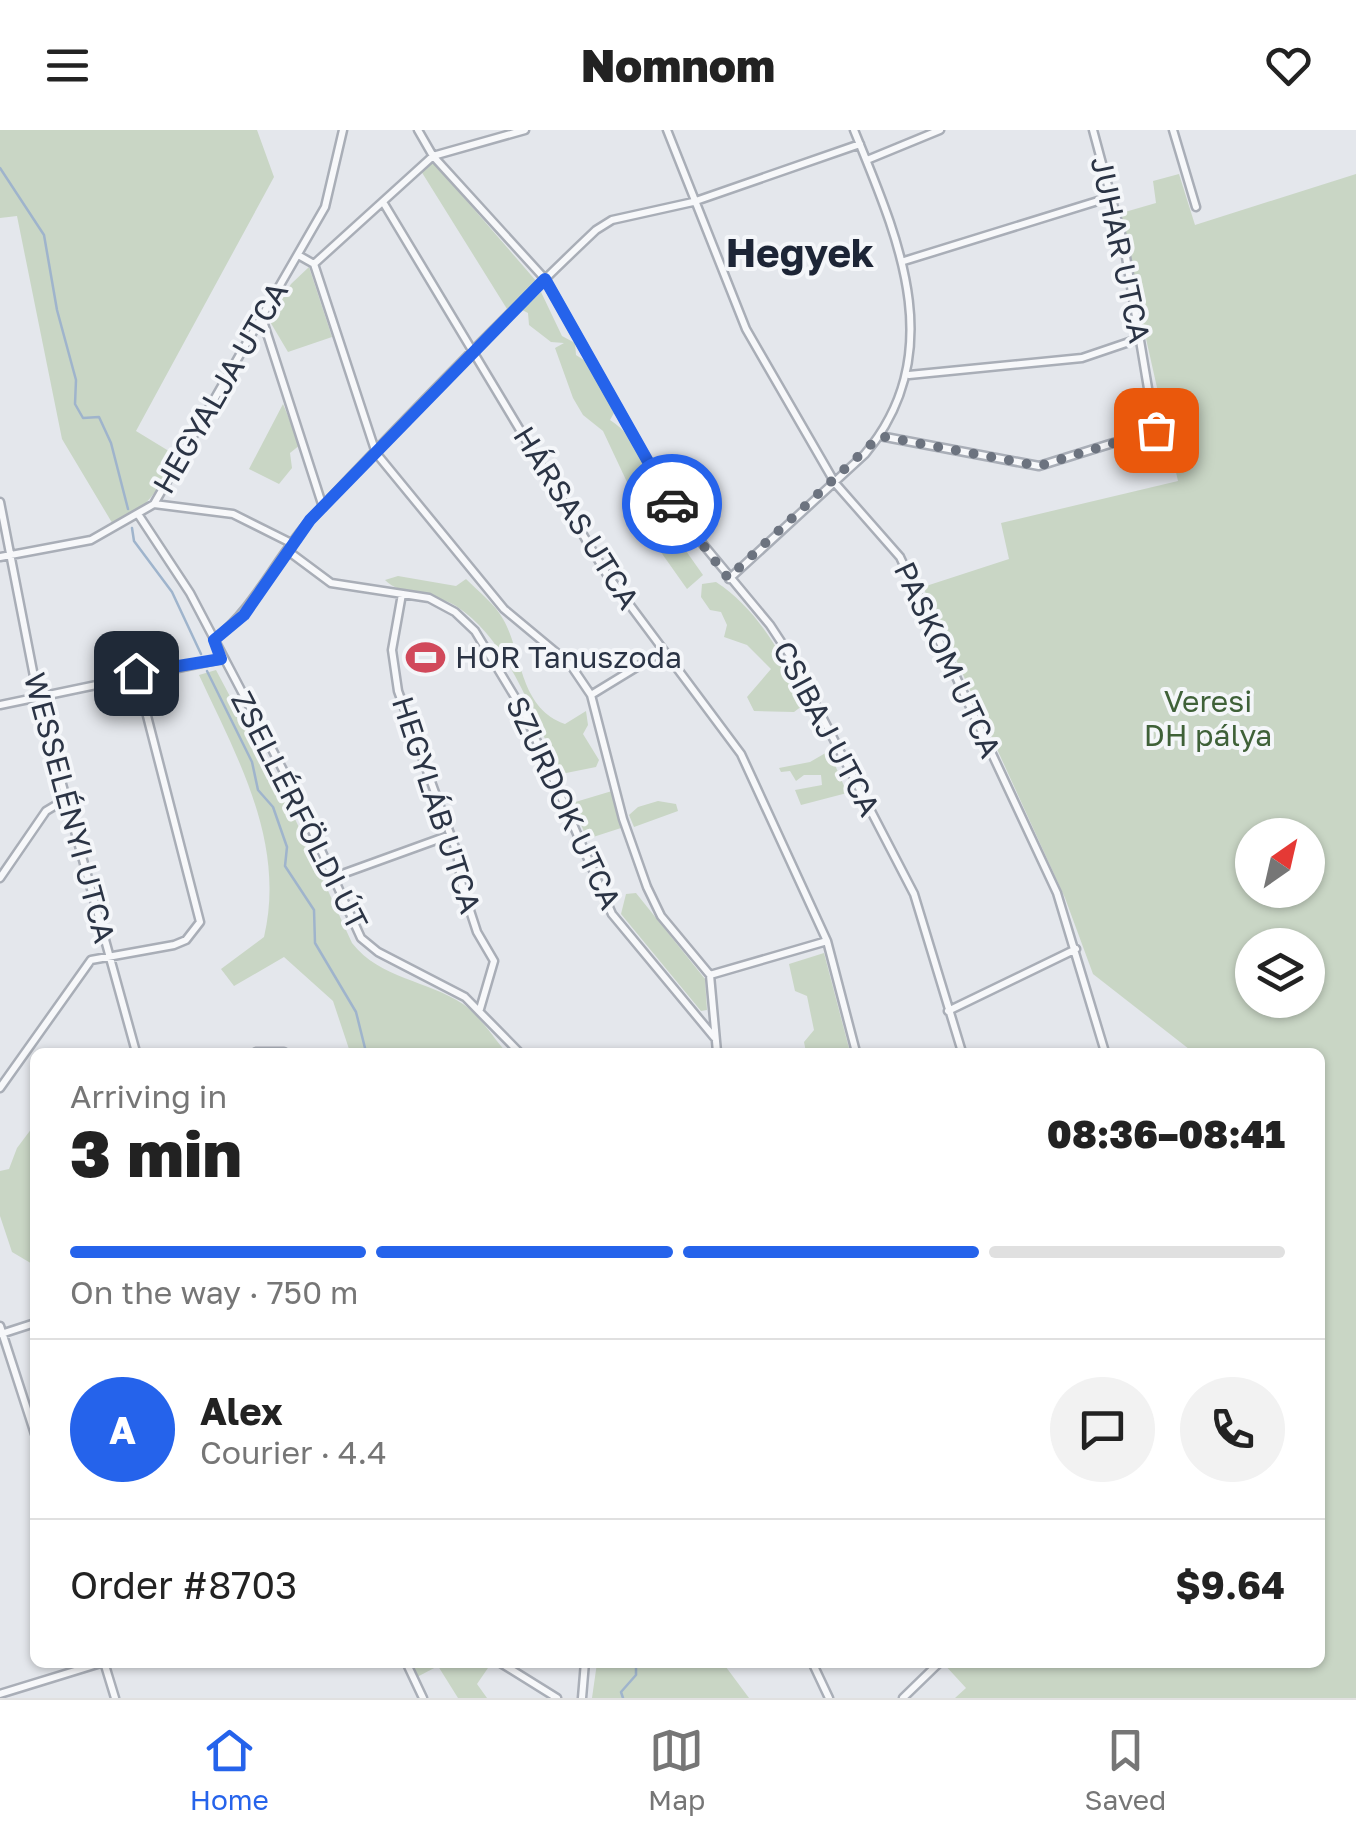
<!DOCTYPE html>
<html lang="en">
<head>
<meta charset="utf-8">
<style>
	:root { --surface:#fff; --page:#f2f2f2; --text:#222; --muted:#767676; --line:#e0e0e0; --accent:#2563eb }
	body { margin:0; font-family:"Golos Text",sans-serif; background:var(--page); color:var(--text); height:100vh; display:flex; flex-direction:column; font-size:38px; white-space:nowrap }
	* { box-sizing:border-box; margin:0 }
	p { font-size:32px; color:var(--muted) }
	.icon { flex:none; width:55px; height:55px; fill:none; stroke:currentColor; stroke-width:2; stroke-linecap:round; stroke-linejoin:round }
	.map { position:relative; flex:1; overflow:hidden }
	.details { position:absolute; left:30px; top:918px; width:1295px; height:620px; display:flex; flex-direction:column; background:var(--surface); border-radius:15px; box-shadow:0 2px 8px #0004 }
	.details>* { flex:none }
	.needle { width:65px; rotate:34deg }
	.fabs { position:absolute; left:1235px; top:688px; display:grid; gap:20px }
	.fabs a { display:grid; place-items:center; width:90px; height:90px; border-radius:50%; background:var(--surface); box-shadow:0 2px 8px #0004; font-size:50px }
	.pin { position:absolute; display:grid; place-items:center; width:85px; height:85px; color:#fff; margin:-42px; border-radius:20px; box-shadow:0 5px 15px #0006 }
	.courier { position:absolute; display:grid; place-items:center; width:100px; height:100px; margin:-50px; border:8px solid #2563eb; border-radius:50%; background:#fff; color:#222; box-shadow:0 2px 12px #0007 }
	.headline em { font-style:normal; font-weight:800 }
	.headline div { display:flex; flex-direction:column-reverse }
	.headline { display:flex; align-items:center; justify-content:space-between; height:170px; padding:0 40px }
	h1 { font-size:65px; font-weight:800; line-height:75px }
	.bar { display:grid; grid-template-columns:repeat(4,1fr); gap:15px 10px; align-content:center; height:120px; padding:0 40px }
	.bar i { height:12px; border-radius:8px; background:var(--line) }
	.bar .current { background:var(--accent) }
	.bar p { grid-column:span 4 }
	.line { display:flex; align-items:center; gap:25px; padding:0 40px; border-top:2px solid var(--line) }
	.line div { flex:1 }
	.round { display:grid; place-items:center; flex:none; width:105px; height:105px; border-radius:52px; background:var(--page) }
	header { display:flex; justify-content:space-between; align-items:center; height:130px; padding:0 40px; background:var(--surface); font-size:45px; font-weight:800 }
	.tabs { display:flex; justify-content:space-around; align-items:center; height:140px; border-top:2px solid var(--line); background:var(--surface); font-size:28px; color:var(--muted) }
	.tabs a { display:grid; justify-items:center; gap:5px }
	.tabs .current { color:var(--accent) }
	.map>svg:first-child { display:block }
</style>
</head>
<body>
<header><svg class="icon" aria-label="menu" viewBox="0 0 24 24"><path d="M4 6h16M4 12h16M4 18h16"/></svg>Nomnom<svg class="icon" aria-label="heart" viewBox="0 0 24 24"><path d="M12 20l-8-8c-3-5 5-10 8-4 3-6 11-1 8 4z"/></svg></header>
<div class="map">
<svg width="1356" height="1568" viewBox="0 0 1356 1568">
	<rect width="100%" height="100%" fill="#e4e7ec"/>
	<path fill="#c9d6c5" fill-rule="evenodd" d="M0,0H257L274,47L136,301L177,326C159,358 148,379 114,396L62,309L17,86L0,88Z
		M433,32L537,152L507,179L421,41Z
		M1179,44L1195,95L1356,44V1568H955L966,1558L943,1533L1320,1532V922H1182L1189,919L1093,844L1065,768L923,457L1009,429L1001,393L1178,351L1118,84L1156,73L1153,51ZM1252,705H1308V760H1252ZM1252,815H1308V870H1252Z
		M309,137L332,207L288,222L269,190L291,154Z
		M541,162L562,206L575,213L576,225L590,234L614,283L610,290C648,315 656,362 681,399L679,411L703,445L687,459L658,418L603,301L583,285L573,268L555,218L564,213L551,212L529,195L528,183L522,180Z
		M283,274L300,315L290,323L292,338L279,354L249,339Z
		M398,446L456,456L466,449C478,461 495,474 503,489C523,523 518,577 565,594L586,581L588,595L583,604L599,630L596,637L561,644C535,590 509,510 456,476C436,463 400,466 385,450Z
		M716,452C759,480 784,528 806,573L794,582L754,581L747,567L771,539L747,515L724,507L727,495L721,482L710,480L701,467L702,454Z
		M216,540L296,691L352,813C380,849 427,850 463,874C480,886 493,907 506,922H350L333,871L284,827L234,856L221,839L264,807C286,713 238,629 199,545Z
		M829,621L847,663L801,675L795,660L822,655L821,645H804L796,651L790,641L781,642L779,638L810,632Z
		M612,661L621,698L587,709L572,673Z
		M658,671L676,674L678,681L634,697L629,685L638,677Z
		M636,763L705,849L707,880L701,881L621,784L626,764Z
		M824,823L850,922H806L804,912L814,900L807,866L795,861L789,834Z
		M35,994V1134L34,1135L12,1122L0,1086V1041L9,1039L17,1018Z
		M410,1533H488L490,1535L477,1554L487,1568H458L438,1536L417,1547Z
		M597,1533H723L749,1568H592Z"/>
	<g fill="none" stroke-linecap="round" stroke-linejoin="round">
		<path stroke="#9fb4cc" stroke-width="2.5" d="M0,38L44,105L57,180L76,250L75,274L83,288L99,287L111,313L128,379
			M132,398L134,411L172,462L201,524
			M207,541L252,632L258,660L273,677L287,717L285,736L314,780L315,813L356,882L366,922
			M623,1568L621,1562L636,1545V1532"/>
		<defs>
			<path id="minor" d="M418,0L433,26L545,149L677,383L770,495L791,527L914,764L962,922
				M667,0L746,199L835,353L900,427L1057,763L1105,922
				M1173,0L1196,77
				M867,30L940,0
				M383,72L606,443L741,624L827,811L856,922
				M298,125L314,134L376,323L504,479L570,534L591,565L623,689L647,757L661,786L710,845L717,922
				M904,131L1114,66
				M314,134L433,26L525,0
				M262,188L323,377
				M909,245L1082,228L1138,209
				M880,306L1039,336L1155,300L1124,115L1093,0
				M0,372L38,567L136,922
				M154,374L233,384L293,414
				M138,384L190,463L295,663L361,808L378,822L465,867L519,922
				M288,421L331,453L429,468L455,482L475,501L524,582L612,784L714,907
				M0,427L91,410L154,374L325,77L343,0
				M729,449L865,324C950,222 898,108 854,0
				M402,464L392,520L398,561L457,723L462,756L477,802L494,831L480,879
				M214,510C257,476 276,427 313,387C405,289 499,192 596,100L612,90L693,72L860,14
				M591,565L663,521
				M0,575L221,529
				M334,747L450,705
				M0,748L46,681L66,669
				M710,845L827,811
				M948,881L1076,819
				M256,922H284
				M0,958L91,830L174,815L186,810L200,792L136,543
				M0,1196L35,1304
				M1,1204L35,1193
				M104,1532L115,1568
				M406,1532L423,1568
				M499,1532L557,1568
				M812,1532L829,1568
				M0,1564L104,1532
				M582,1568L585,1532
				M903,1568L940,1532"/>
		</defs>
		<use href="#minor" stroke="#a9aeb7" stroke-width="11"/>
		<use href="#minor" stroke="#f7f8fa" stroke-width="6"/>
	</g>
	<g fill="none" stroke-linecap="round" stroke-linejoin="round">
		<path stroke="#6c737f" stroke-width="10" stroke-dasharray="0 18" d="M672,374L728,448L880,306L1039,336L1156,300"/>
		<path stroke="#2563eb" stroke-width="12" d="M136,543L221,529L214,510L244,485L310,390L545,149L672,374"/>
	</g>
	<defs>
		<symbol id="stadium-bare" viewBox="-9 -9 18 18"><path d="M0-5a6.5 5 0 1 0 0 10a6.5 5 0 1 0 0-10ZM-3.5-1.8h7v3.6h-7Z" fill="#d1495b" stroke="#f4f6f9" stroke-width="2.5" paint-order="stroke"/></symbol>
	</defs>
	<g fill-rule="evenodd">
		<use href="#stadium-bare" x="398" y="500" width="55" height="55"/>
	</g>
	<g text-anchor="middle" stroke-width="8" stroke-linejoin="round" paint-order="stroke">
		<g font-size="30" fill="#2b3445" stroke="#f4f6f9">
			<text transform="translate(1120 120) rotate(78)" y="10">JUHAR UTCA</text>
			<text transform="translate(221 258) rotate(-60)" y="10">HEGYALJA UTCA</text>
			<text transform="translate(576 388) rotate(58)" y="10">HÁRSAS UTCA</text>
			<text transform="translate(947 530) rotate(65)" y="10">PASKOM UTCA</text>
			<text transform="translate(826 599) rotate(62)" y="10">CSIBAJ UTCA</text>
			<text transform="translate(563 673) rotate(65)" y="10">SZURDOK UTCA</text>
			<text transform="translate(436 675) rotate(72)" y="10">HEGYLÁB UTCA</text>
			<text transform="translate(69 678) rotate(75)" y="10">WESSELÉNYI UTCA</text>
			<text transform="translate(299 681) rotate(63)" y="10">ZSELLÉRFÖLDI ÚT</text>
		</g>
		<g font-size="30" fill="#2b3445" stroke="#f4f6f9" text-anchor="start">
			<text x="455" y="538">HOR Tanuszoda</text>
		</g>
		<g font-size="30" fill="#3f6138" stroke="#f4f6f9">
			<text x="1208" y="582">Veresi<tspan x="1208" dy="34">DH pálya</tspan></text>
		</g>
		<g font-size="40" font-weight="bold" fill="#1d2536" stroke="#f4f6f9">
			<text x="800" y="137">Hegyek</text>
		</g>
	</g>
</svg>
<div class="fabs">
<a><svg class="needle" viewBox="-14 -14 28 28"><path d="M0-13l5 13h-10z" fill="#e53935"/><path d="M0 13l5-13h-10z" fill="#767676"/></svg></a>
<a><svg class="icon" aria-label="layers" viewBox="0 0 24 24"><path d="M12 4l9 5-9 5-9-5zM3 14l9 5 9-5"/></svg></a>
</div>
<div class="pin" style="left:1156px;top:300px;background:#ea580c"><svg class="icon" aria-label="bag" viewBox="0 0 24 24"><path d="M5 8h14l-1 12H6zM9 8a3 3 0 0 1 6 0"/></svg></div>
<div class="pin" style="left:136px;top:543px;background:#1f2937"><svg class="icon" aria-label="home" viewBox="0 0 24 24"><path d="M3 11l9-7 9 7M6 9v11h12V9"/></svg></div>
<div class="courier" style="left:672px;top:374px"><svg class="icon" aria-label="car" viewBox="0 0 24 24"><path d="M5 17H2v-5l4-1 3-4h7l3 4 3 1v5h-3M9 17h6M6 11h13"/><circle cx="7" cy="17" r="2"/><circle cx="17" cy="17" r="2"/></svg></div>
<section class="details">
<div class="headline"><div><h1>3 min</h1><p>Arriving in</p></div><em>08:36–08:41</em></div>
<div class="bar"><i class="current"></i><i class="current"></i><i class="current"></i><i></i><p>On the way · 750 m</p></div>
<div class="line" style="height:180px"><b class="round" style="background:var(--accent);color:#fff">A</b><div><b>Alex</b><p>Courier · 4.4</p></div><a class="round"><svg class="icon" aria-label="chat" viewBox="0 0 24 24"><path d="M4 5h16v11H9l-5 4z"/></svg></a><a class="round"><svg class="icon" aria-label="phone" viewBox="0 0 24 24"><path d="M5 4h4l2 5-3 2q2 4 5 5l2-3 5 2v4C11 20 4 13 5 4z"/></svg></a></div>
<div class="line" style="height:130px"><div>Order #8703</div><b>$9.64</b></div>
</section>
</div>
<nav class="tabs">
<a class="current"><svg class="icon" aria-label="home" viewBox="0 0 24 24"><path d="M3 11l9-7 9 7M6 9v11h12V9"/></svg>Home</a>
<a><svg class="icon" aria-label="map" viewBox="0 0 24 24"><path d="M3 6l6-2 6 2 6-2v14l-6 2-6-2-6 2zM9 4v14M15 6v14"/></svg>Map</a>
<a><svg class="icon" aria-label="saved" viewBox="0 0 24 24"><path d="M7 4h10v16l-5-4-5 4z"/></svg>Saved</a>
</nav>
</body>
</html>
